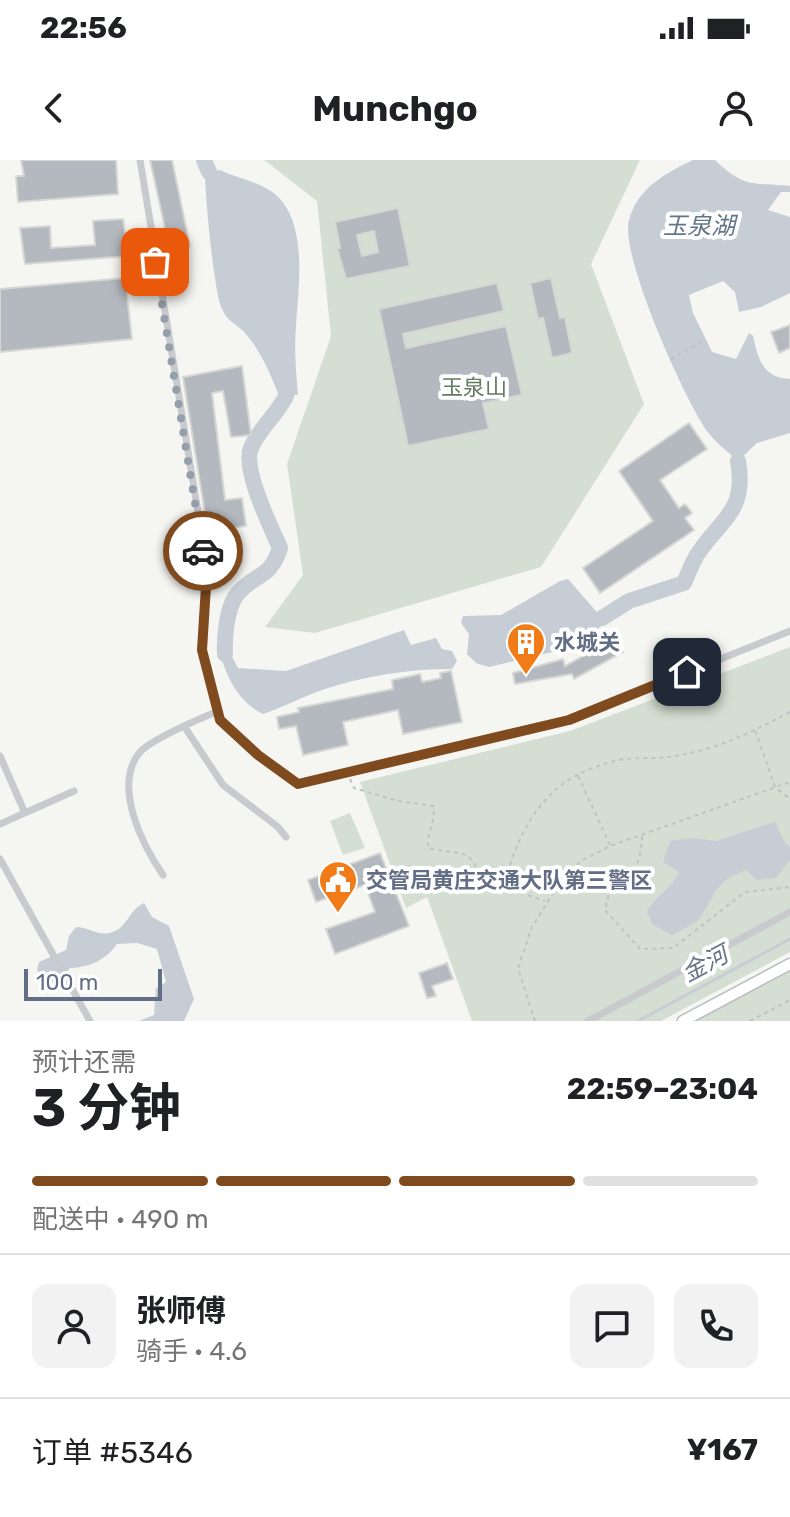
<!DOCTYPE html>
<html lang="zh">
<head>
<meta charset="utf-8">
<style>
	:root { --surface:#fff; --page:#f2f2f2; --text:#202124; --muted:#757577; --line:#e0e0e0; --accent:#7e4a1e }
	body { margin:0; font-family:Rubik,"Noto Sans SC",sans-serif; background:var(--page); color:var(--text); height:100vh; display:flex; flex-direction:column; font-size:30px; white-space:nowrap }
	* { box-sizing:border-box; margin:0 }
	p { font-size:26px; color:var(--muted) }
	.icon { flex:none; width:44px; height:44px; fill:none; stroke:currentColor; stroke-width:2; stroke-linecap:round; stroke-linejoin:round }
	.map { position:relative; height:861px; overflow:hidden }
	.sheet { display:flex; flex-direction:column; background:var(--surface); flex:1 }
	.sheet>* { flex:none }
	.scale { position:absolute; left:24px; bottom:20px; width:138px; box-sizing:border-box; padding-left:8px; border:4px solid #626e85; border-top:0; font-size:22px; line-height:28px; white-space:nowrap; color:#626e85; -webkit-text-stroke:6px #fff; paint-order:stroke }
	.pin { position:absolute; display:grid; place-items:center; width:68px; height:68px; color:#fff; margin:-34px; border-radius:16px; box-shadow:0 4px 12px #0006 }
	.courier { position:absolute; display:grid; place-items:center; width:80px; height:80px; margin:-40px; border:6px solid #7e4a1e; border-radius:50%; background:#fff; color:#222; box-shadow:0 2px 10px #0007 }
	.overview em { font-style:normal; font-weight:700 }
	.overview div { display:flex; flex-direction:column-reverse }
	.overview { display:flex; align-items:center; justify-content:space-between; height:136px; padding:0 32px }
	h1 { font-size:52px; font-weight:700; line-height:60px }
	.bar { display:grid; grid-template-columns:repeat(4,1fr); gap:12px 8px; align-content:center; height:96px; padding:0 32px }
	.bar i { height:10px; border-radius:6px; background:var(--line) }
	.bar .active { background:var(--accent) }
	.bar p { grid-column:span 4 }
	.line { display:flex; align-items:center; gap:20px; padding:0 32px; border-top:2px solid var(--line) }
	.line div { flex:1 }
	.round { display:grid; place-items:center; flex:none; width:84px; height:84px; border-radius:16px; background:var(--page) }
	.status { display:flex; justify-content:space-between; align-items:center; height:56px; padding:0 40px; background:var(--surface); direction:ltr }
	.status svg { height:22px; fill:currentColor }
	header { display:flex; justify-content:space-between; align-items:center; height:104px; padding:0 32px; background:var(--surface); font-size:36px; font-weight:700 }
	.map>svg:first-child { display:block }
</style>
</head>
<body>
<div class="status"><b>22:56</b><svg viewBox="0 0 49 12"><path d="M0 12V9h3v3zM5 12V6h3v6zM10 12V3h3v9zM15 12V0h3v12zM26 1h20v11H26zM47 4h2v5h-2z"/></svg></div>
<header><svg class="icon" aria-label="back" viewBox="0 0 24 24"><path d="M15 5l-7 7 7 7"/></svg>Munchgo<svg class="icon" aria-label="person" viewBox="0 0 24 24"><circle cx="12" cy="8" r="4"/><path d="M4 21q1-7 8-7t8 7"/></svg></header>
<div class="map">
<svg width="790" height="861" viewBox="0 0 790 861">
	<rect width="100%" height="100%" fill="#f5f6f2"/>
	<path fill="#d4ded2" d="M264,0H640L591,104L644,244L541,407L315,473L265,467L303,415L287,304L331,176L317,41Z
		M790,487V792L661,861H472L427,737L406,748L360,622L570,571Z
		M350,653L365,688L343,695L330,661Z
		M790,808V861H690Z"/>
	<path fill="#c6cdd4" d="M693,0H715C745,29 752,22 790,26V32H781L768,50L790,57V133L761,147L739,152L735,132L723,121L689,135L693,153L712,192L736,199L749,173L753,176C758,199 763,218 790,219V273L757,283L738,301C728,292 715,282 707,271C685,240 619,94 629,60C638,28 664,14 693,0Z
		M220,10C236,18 256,21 271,31C310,58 298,128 296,166C294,189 296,212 298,235L279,236C271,215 259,187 243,171C235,163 227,161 222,149C214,134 205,34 205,13Z
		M568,419L602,458L603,464L582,485L489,507L476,503L467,494L469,474L461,463L463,456L501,455L560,421Z
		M404,470L411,485L436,478L442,489L452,491L457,501L452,509C408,509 364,516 322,530C302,537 284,547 263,554C241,544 227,519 221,496L230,493L238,508L286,511Z
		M775,662L785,683L790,687V700L776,718L757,720L746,710C713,722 717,734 699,759C693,766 680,770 672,775L652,764L647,752C656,735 672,729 679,712L663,702L670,681L691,678L716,681Z
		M144,743L152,757L169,766L194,839L184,861H139L154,855L156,828L166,822L157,789L137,783L117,784C107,799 89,808 70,808L59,822L47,824L37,810L39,802L66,790L69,776L76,767C88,767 98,776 109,773C127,770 129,749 144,743Z"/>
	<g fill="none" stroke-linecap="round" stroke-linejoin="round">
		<path stroke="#c6cdd4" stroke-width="3" d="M638,861L790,779"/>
		<path stroke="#c6cdd4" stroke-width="16" d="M204,0L209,12
			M602,458L629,441L684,423C688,414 692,403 697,395C721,358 747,352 738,301
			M225,494C224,478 227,445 238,433C257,412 270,419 280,388C271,367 242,309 251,288C259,268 277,255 286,236"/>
	</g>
	<path fill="#b4b9bf" stroke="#d6d7d4" stroke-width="2" fill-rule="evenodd" d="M21,0H116L118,34L18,42L16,16H24Z
		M150,0H172L190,86L170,91Z
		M398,48L410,106L346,119L337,88H340L335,62ZM374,71L378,92L362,96L357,75Z
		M123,59L128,96L25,104L20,68L50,66L51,88L95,85L93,61Z
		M125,118L132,179L0,192V129Z
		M551,118L560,158L565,157L572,193L552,198L543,158L538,159L530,123Z
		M497,123L504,151L403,174L406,188L506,166L522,235L483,243L489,269L408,286L379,149Z
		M790,165V188L779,193L771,172Z
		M242,206L251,275L231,277L223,231L212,233L225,340L242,338L246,366L213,371L207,366L183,217Z
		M689,263L707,289L660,320L679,348L685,344L692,353L685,358L694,370L600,433L583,408L653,361L619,311Z
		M239,386L242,403L214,407L211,390Z
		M615,478L623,492L574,519L572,514L515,524L513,513L563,499L565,506Z
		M451,511L462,562L403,574L398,550L343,562L348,585L303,595L296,566L279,569L277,557L299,552L298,548L393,529L392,520L420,514L422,522L441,518L440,513Z
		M380,693L409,766L335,794L326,769L375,752L365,725L316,742L308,720Z
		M447,803L453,819L432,826L436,836L427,838L419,813Z"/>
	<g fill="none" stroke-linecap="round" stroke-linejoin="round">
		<defs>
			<path id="secondary" d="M683,861L790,804"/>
		</defs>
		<use href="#secondary" stroke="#b9bcc2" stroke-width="13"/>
		<path stroke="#c0c2c4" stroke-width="2" stroke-dasharray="4 4" stroke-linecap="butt" d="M671,200C683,190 694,189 705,179
			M790,552L755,570L775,627L790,639
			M578,616L610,685
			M350,619L354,628L398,641L433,646C437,661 426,673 428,688C468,697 470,685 484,728H507L545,741
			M642,676C641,702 633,722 609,733L605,750L640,789L673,788L745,732L790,727
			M503,728C521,662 547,616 619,600C634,597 652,599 668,597C699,593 727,583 755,570
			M535,861L518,808L532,767L562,719L581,701L610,686L790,622
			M750,861L790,840"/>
		<path stroke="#c8cace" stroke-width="7" d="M140,0L202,376L206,426L202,490L220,560L258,595L298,624L569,560L790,471
			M184,566L223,625L278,667L286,677
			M0,596L25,653
			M0,664L74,631
			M0,699L90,861
			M163,715C143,686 112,626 140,592C153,578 199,559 218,551
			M588,861L790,752"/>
		<use href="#secondary" stroke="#fff" stroke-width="10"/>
	</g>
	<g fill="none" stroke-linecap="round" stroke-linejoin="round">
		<path stroke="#959eab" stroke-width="8" stroke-dasharray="0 14.4" d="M155,102L203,391"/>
		<path stroke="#7e4a1e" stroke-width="10" d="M203,391L206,426L202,490L220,560L258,595L298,624L569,560L687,512"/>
	</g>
	<defs>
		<symbol id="building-pin" viewBox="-11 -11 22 30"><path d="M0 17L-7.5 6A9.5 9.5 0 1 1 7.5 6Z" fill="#f07b17" stroke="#fff"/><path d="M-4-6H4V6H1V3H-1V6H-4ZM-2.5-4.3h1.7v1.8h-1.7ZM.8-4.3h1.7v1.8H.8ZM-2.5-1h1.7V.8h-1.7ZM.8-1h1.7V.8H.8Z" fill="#fff"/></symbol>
		<symbol id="civic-pin" viewBox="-11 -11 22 30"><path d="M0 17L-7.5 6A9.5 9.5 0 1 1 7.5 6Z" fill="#f07b17" stroke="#fff"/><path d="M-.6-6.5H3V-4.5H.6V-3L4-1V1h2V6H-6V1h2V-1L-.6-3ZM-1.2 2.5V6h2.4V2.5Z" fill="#fff"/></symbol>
	</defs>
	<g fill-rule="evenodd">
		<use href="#building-pin" x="504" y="460" width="44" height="60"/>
		<use href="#civic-pin" x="316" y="698" width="44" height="60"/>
	</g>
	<g text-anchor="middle" stroke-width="8" stroke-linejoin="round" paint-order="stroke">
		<g font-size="22" fill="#627c62" stroke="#fff">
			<text x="474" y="235">玉泉山</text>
		</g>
		<g font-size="22" font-weight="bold" fill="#626e85" stroke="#fff" text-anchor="start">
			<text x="554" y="490">水城关</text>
			<text x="366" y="728">交管局黄庄交通大队第三警区</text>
		</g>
		<g font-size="24" font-style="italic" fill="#637689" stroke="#fff">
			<text x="699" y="74">玉泉湖</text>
			<text transform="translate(705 804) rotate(-28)" y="8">金河</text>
		</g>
	</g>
</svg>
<div class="scale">100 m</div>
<div class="pin" style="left:155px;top:102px;background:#ea580c"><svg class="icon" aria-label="bag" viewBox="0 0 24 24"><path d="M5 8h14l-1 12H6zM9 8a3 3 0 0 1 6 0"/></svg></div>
<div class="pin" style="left:687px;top:512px;background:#1f2937"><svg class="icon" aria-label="home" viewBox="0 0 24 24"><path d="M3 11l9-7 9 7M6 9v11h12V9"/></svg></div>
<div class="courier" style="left:203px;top:391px"><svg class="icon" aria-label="car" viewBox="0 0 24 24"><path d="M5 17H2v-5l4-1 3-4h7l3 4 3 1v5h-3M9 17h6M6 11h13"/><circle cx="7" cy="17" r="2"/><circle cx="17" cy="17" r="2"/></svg></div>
</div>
<section class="sheet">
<div class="overview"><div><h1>3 分钟</h1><p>预计还需</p></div><em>22:59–23:04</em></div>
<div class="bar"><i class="active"></i><i class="active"></i><i class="active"></i><i></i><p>配送中 · 490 m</p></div>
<div class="line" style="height:144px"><a class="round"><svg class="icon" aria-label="person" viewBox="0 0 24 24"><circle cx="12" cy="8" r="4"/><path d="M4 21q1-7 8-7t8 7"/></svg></a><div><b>张师傅</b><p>骑手 · 4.6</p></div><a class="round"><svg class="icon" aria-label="chat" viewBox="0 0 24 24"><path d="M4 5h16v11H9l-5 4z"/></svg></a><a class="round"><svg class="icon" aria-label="phone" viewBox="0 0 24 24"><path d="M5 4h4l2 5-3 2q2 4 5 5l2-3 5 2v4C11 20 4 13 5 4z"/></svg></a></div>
<div class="line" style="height:104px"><div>订单 #5346</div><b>¥167</b></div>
</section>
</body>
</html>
